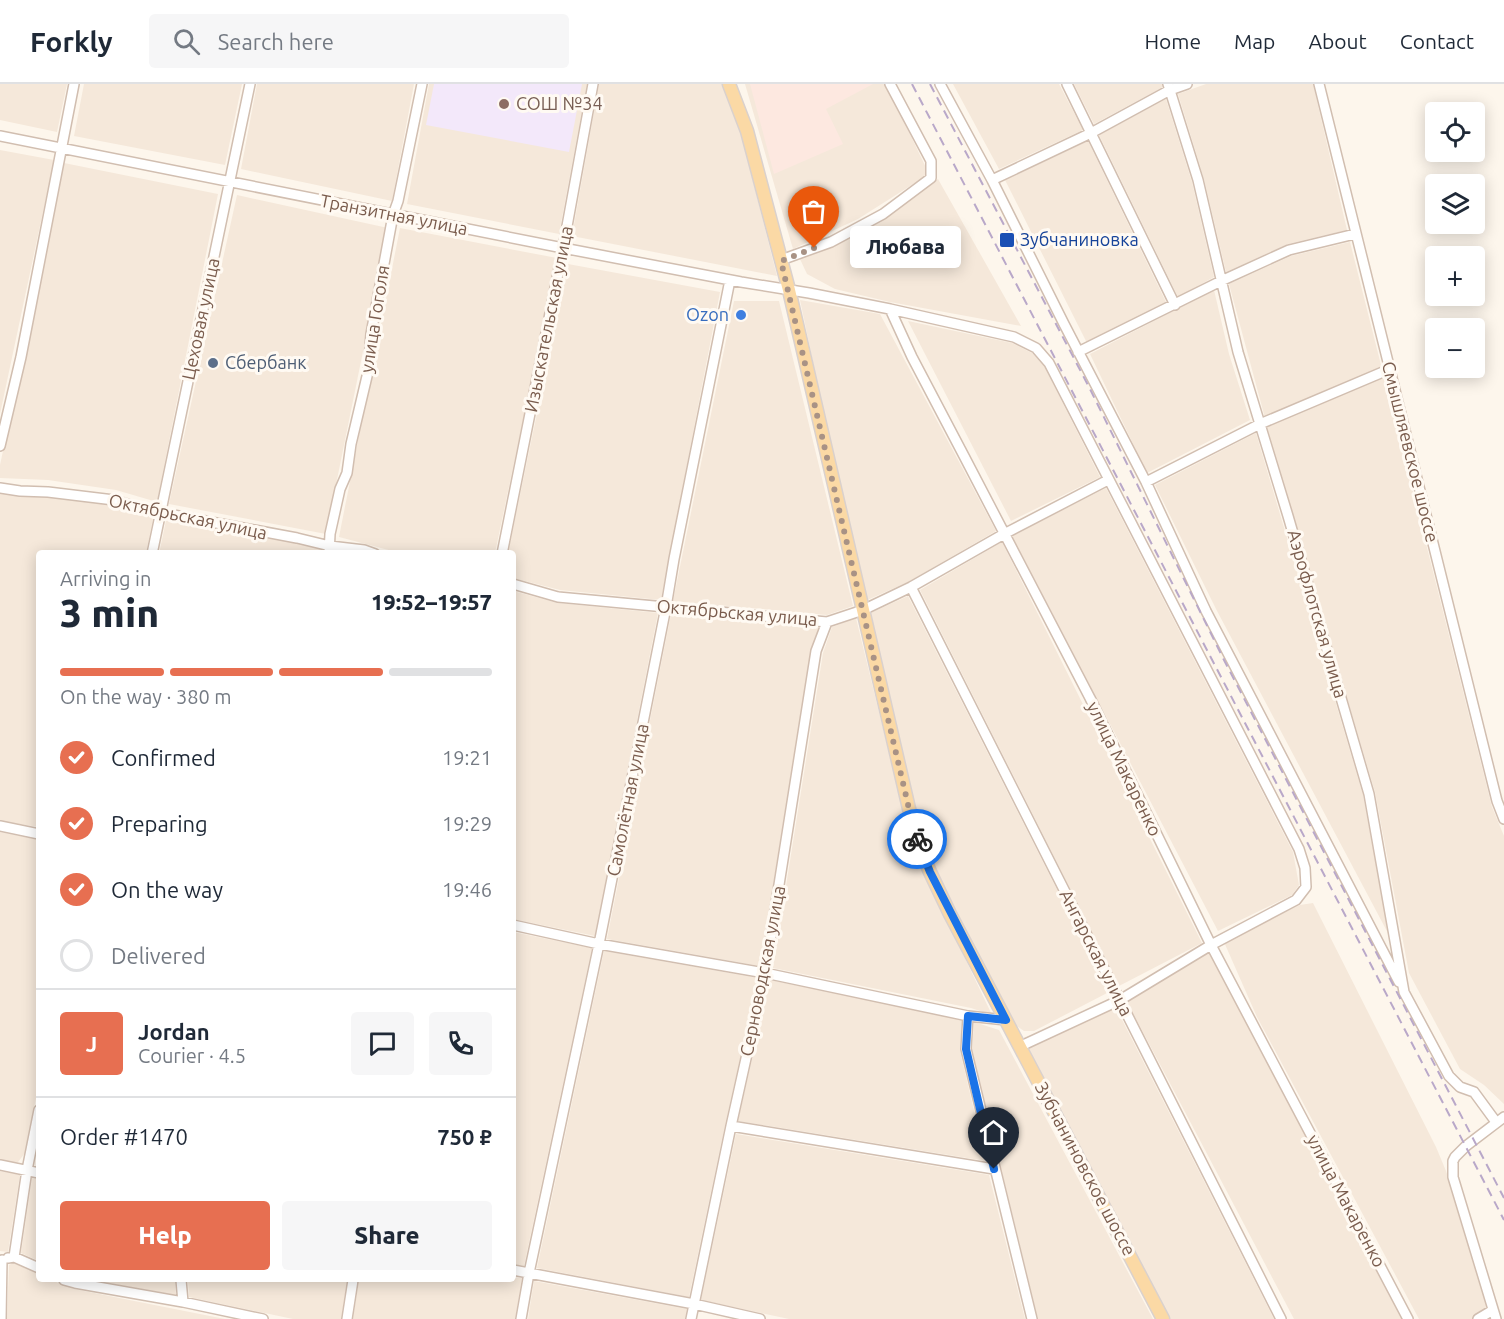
<!DOCTYPE html>
<html lang="en">
<head>
<meta charset="utf-8">
<style>
	:root { --surface:#fff; --page:#f6f6f7; --text:#1f2937; --muted:#747a83; --line:#e0e1e3; --accent:#e76f51 }
	body { margin:0; font-family:Ubuntu,sans-serif; background:var(--page); color:var(--text); height:100vh; display:flex; flex-direction:column; font-size:22px; white-space:nowrap }
	* { box-sizing:border-box; margin:0 }
	p { font-size:20px; color:var(--muted) }
	.icon { flex:none; width:33px; height:33px; fill:none; stroke:currentColor; stroke-width:2; stroke-linecap:round; stroke-linejoin:round }
	.map { position:relative; flex:1; overflow:hidden }
	.drawer { position:absolute; left:36px; top:466px; width:480px; height:732px; display:flex; flex-direction:column; background:var(--surface); border-radius:6px; box-shadow:0 3px 15px #0003 }
	.drawer>* { flex:none }
	.tools { position:absolute; left:1425px; top:18px; display:grid; gap:12px }
	.tools a { display:grid; place-items:center; width:60px; height:60px; border-radius:6px; background:var(--surface); box-shadow:0 3px 15px #0003; font-size:30px }
	.pin { position:absolute; display:grid; place-items:center; width:51px; height:51px; color:#fff; margin:-62px -26px; border-radius:50% 50% 50% 0; rotate:-45deg; box-shadow:0 0 6px #0007 }
	.pin .icon { rotate:45deg }
	.courier { position:absolute; display:grid; place-items:center; width:60px; height:60px; margin:-30px; border:4px solid #1a73e8; border-radius:50%; background:#fff; color:#222; box-shadow:0 2px 8px #0007 }
	.bubble { position:absolute; height:42px; border-radius:6px; background:var(--surface); box-shadow:0 3px 15px #0003; font-size:20px; font-weight:800; line-height:42px; text-align:center }
	.headline em { font-style:normal; font-weight:800 }
	.headline div { display:flex; flex-direction:column-reverse }
	.headline { display:flex; align-items:center; justify-content:space-between; height:102px; padding:0 24px }
	h1 { font-size:39px; font-weight:800; line-height:45px }
	.bar { display:grid; grid-template-columns:repeat(4,1fr); gap:9px 6px; align-content:center; height:72px; padding:0 24px }
	.bar i { height:8px; border-radius:4px; background:var(--line) }
	.bar .on { background:var(--accent) }
	.bar p { grid-column:span 4 }
	.line { display:flex; align-items:center; gap:15px; padding:0 24px; border-top:2px solid var(--line) }
	.line div { flex:1 }
	.round { display:grid; place-items:center; flex:none; width:63px; height:63px; border-radius:6px; background:var(--page) }
	ol { padding:0 24px; list-style:none }
	li { display:flex; align-items:center; gap:18px; height:66px }
	li p { margin-inline-start:auto }
	li .icon { padding:6px; border-radius:50%; background:var(--accent); color:#fff; stroke-width:4 }
	li:last-child { color:var(--muted) }
	li i { width:33px; height:33px; border:3px solid var(--line); border-radius:50% }
	.primary-button { display:flex; gap:12px; margin-top:auto; padding:12px 24px }
	.primary-button a { flex:1; height:69px; border-radius:6px; background:var(--accent); color:#fff; font-size:24px; font-weight:800; line-height:69px; text-align:center }
	.primary-button a+a { background:var(--page); color:var(--text) }
	header { display:flex; align-items:center; gap:36px; box-sizing:border-box; height:84px; padding:0 30px; background:var(--surface); border-bottom:2px solid var(--line) }
	header strong { font-size:28px }
	nav { display:flex; gap:33px; margin-inline-start:auto; font-size:21px }
	.search { width:420px; height:54px; background:var(--page); display:flex; align-items:center; gap:15px; box-sizing:border-box; padding:0 21px; border-radius:6px; color:var(--muted); font-size:22px }
	.map>svg:first-child { display:block }
</style>
</head>
<body>
<header>
<strong>Forkly</strong>
<div class="search"><svg class="icon" aria-label="search" viewBox="0 0 24 24"><circle cx="10" cy="10" r="6"/><path d="M15 15l6 6"/></svg>Search here</div>
<nav><a>Home</a><a>Map</a><a>About</a><a>Contact</a></nav>
</header>
<div class="map">
<svg width="1504" height="1235" viewBox="0 0 1504 1235">
	<rect width="100%" height="100%" fill="#fdf6ec"/>
	<path fill="#f5e8da" d="M0,0H67L57,48L0,36Z
		M84,0H242L225,81L74,52Z
		M257,0H414L392,117L241,85Z
		M429,0H587L559,150L407,120Z
		M599,0H722L739,42L777,192L572,152Z
		M745,0H886L929,90L858,135L793,165Z
		M953,0H1059L1083,46L999,85Z
		M1074,0H1162L1163,3L1094,40Z
		M1206,0H1313L1347,146L1288,160L1226,188L1204,95L1178,10Z
		M1166,15L1192,98L1214,193L1178,213L1099,51Z
		M1088,57L1166,218L1087,259L1005,96Z
		M0,66L54,76L0,330Z
		M64,79L218,110L157,418L116,406L48,396L0,394V381Z
		M938,95L1021,242L890,218L835,205L807,190L799,173L882,133Z
		M237,111L388,144L326,450L169,420Z
		M400,144L557,174L495,469H400L339,453Z
		M1350,158L1382,285L1265,334L1229,200L1291,172Z
		M568,180L720,208L661,516L560,506L513,494V470L508,469Z
		M1214,206L1229,270L1250,336L1147,389L1090,270Z
		M800,216L880,230L996,447L908,498L865,517L829,355Z
		M734,217H779L853,522L827,531L673,517Z
		M908,237L1012,259L1032,269L1044,282L1100,393L1011,437Z
		M1384,292L1492,723L1504,752V1020L1484,1001L1460,985L1409,889L1375,708L1266,341Z
		M1256,349L1363,711L1389,851L1216,525L1155,401Z
		M1106,404L1293,768L1299,801L1292,811L1218,847L1012,452Z
		M0,408L114,418L154,430L146,469L39,470V743L0,737Z
		M167,432L325,463L324,470H159Z
		M1002,458L1202,859L1119,902L920,506Z
		M513,507L558,519L658,529L595,852L513,835Z
		M908,512L1109,908L1034,947H1024L1008,936L923,759L868,530Z
		M671,530L819,543L811,565L760,882L607,855Z
		M856,534L912,763L992,931L971,924L773,884L823,569L832,543Z
		M0,748L39,756V999L25,1069L18,1078L11,1080L0,1079Z
		M1313,819L1436,1063L1446,1087L1491,1218L1489,1225L1473,1235H1419L1257,933L1224,858L1300,821Z
		M513,848L592,864L524,1182L513,1180Z
		M604,867L758,894L725,1041L689,1213L537,1184Z
		M1209,867L1246,939L1405,1235H1294L1125,914Z
		M770,896L962,935L960,967L986,1077L738,1037Z
		M1114,920L1274,1235H1168L1024,966Z
		M974,938L999,946L1153,1235H1038L972,965Z
		M736,1050L989,1091L1025,1235H789L701,1216Z
		M0,1087L20,1091L8,1168L0,1167Z
		M32,1094L39,1095V1177L21,1169Z
		M13,1179L39,1190V1196H51L74,1205L225,1235H7L9,1181Z
		M513,1193L522,1194L515,1235H353L359,1196H513Z
		M89,1196H175L176,1211L114,1200Z
		M188,1196H347L341,1235H293L189,1213Z
		M534,1197L687,1225L685,1235H528Z"/>
	<path fill="#fde8e0" d="M750,0H873L826,25L843,60L774,90Z"/>
	<path fill="#f3e8fa" d="M434,0H582L569,68L426,41Z"/>
	<g fill="none" stroke-linecap="round" stroke-linejoin="round">
		<defs>
			<path id="minor" d="M940,0L992,96L1064,240L1146,398L1206,527L1399,898
				M1067,0L1175,221
				M1168,0L1198,96L1238,268L1288,432L1369,710L1404,908L1449,992L1460,1003L1474,1008L1496,1038
				M1319,0L1497,717L1504,735
				M0,52L563,164L741,198L809,209L890,225L912,273L964,372L1090,614L1211,861L1408,1235
				M992,96L1091,49L1170,6L1187,0
				M781,176L831,158L883,130L931,94V77L890,0
				M890,225L1014,253L1036,264L1049,279L1299,765L1305,784L1306,803L1296,816L1211,861L1120,916L1021,962
				M1078,268L1221,197L1289,166L1355,150
				M0,362L21,273L74,0
				M1146,398L1260,340L1390,285
				M0,404L20,407L48,408L114,416L147,426L297,454L330,462L364,466L375,470
				M152,470L250,0
				M329,470L330,450L340,405L347,389L351,360L368,288L371,250L393,131L398,117L422,0
				M502,470L563,164L593,0
				M513,500L558,513L827,538L863,526L911,503L1004,450L1108,396
				M911,503L1281,1235
				M0,742L39,750
				M513,841L599,860L765,889L968,932L1006,936
				M968,932L966,965L1032,1235
				M731,1042L994,1085
				M0,1081L39,1089
				M14,1173L27,1086L39,1026
				M8,1174L14,1173L39,1184
				M513,1186L694,1220L760,1235
				M64,1196L75,1199L183,1218L263,1235
				M181,1196L183,1218
				M1,1235L2,1176
				M347,1235L353,1196
				M521,1235L529,1189L599,860L666,523L674,475L730,196
				M691,1235L731,1042L765,889L816,567L827,538
				M1478,1235L1493,1226
				M1496,1235L1453,1093V1077L1455,1073L1466,1062L1504,1033"/>
			<path id="major" d="M729,0L747,47L789,206L910,729L920,764L930,788L950,830L1163,1235"/>
		</defs>
		<use href="#minor" stroke="#d1beb0" stroke-width="12"/>
		<use href="#major" stroke="#dad1cd" stroke-width="15"/>
		<use href="#minor" stroke="#fff" stroke-width="9"/>
		<use href="#major" stroke="#fbd9a5" stroke-width="12"/>
		<path stroke="#b9a8c9" stroke-width="2" stroke-dasharray="9 6" stroke-linecap="butt" d="M912,0L1504,1136
			M930,0L1089,303L1224,576L1504,1114"/>
	</g>
	<g fill="none" stroke-linecap="round" stroke-linejoin="round">
		<path stroke="#a89285" stroke-width="6" stroke-dasharray="0 10.8" d="M814,164L781,177L910,729L917,755"/>
		<path stroke="#1a73e8" stroke-width="8" d="M917,755L930,788L1006,936L968,932L966,965L994,1085"/>
	</g>
	<circle fill="#8d6e63" stroke="#fffaf3" stroke-width="2" cx="504" cy="20" r="6"/>
	<rect fill="#1a4fb4" stroke="#fffaf3" stroke-width="2" x="999" y="148" width="16" height="16" rx="3"/>
	<circle fill="#3f7fe0" stroke="#fffaf3" stroke-width="2" cx="741" cy="231" r="6"/>
	<circle fill="#5c6f8a" stroke="#fffaf3" stroke-width="2" cx="213" cy="279" r="6"/>
	<g text-anchor="middle" stroke-width="6" stroke-linejoin="round" paint-order="stroke">
		<g font-size="18" fill="#785e54" stroke="#fffaf3" text-anchor="start">
			<text x="516" y="26">СОШ №34</text>
		</g>
		<g font-size="18" fill="#7a5c4d" stroke="#fffaf3">
			<text transform="translate(394 131) rotate(11)" y="6">Транзитная улица</text>
			<text transform="translate(201 235) rotate(-78)" y="6">Цеховая улица</text>
			<text transform="translate(375 235) rotate(-81)" y="6">улица Гоголя</text>
			<text transform="translate(549 235) rotate(-79)" y="6">Изыскательская улица</text>
			<text transform="translate(1410 368) rotate(76)" y="6">Смышляевское шоссе</text>
			<text transform="translate(188 433) rotate(12)" y="6">Октябрьская улица</text>
			<text transform="translate(737 529) rotate(5)" y="6">Октябрьская улица</text>
			<text transform="translate(1317 530) rotate(74)" y="6">Аэрофлотская улица</text>
			<text transform="translate(1124 685) rotate(64)" y="6">улица Макаренко</text>
			<text transform="translate(628 716) rotate(-79)" y="6">Самолётная улица</text>
			<text transform="translate(1096 869) rotate(63)" y="6">Ангарская улица</text>
			<text transform="translate(763 887) rotate(-79)" y="6">Серноводская улица</text>
			<text transform="translate(1085 1085) rotate(62)" y="6">Зубчаниновское шоссе</text>
			<text transform="translate(1346 1117) rotate(62)" y="6">улица Макаренко</text>
		</g>
		<g font-size="18" fill="#164399" stroke="#fffaf3" text-anchor="start">
			<text x="1020" y="162">Зубчаниновка</text>
		</g>
		<g font-size="18" fill="#366cbe" stroke="#fffaf3" text-anchor="end">
			<text x="729" y="237">Ozon</text>
		</g>
		<g font-size="18" fill="#4e5e75" stroke="#fffaf3" text-anchor="start">
			<text x="225" y="285">Сбербанк</text>
		</g>
	</g>
</svg>
<div class="tools">
<a><svg class="icon" aria-label="locate" viewBox="0 0 24 24"><circle cx="12" cy="12" r="6"/><path d="M12 2v4M12 18v4M2 12h4M18 12h4"/></svg></a>
<a><svg class="icon" aria-label="layers" viewBox="0 0 24 24"><path d="M12 4l9 5-9 5-9-5zM3 14l9 5 9-5"/></svg></a>
<a>+</a>
<a>−</a>
</div>
<div class="pin" style="left:814px;top:164px;background:#ea580c"><svg class="icon" aria-label="bag" viewBox="0 0 24 24"><path d="M5 8h14l-1 12H6zM9 8a3 3 0 0 1 6 0"/></svg></div>
<div class="pin" style="left:994px;top:1085px;background:#1f2937"><svg class="icon" aria-label="home" viewBox="0 0 24 24"><path d="M3 11l9-7 9 7M6 9v11h12V9"/></svg></div>
<div class="courier" style="left:917px;top:755px"><svg class="icon" aria-label="bike" viewBox="0 0 24 24"><circle cx="6" cy="16" r="4"/><circle cx="18" cy="16" r="4"/><path d="M6 16l4-8h5l3 8M10 8l3 8H6M13 5h3"/></svg></div>
<div class="bubble" style="left:850px;top:142px;width:111px">Любава</div>
<section class="drawer">
<div class="headline"><div><h1>3 min</h1><p>Arriving in</p></div><em>19:52–19:57</em></div>
<div class="bar"><i class="on"></i><i class="on"></i><i class="on"></i><i></i><p>On the way · 380 m</p></div>
<ol>
<li><svg class="icon" aria-label="check" viewBox="0 0 24 24"><path d="M5 12l5 5 9-10"/></svg>Confirmed<p>19:21</p></li>
<li><svg class="icon" aria-label="check" viewBox="0 0 24 24"><path d="M5 12l5 5 9-10"/></svg>Preparing<p>19:29</p></li>
<li><svg class="icon" aria-label="check" viewBox="0 0 24 24"><path d="M5 12l5 5 9-10"/></svg>On the way<p>19:46</p></li>
<li><i></i>Delivered</li>
</ol>
<div class="line" style="height:108px"><b class="round" style="background:var(--accent);color:#fff">J</b><div><b>Jordan</b><p>Courier · 4.5</p></div><a class="round"><svg class="icon" aria-label="chat" viewBox="0 0 24 24"><path d="M4 5h16v11H9l-5 4z"/></svg></a><a class="round"><svg class="icon" aria-label="phone" viewBox="0 0 24 24"><path d="M5 4h4l2 5-3 2q2 4 5 5l2-3 5 2v4C11 20 4 13 5 4z"/></svg></a></div>
<div class="line" style="height:78px"><div>Order #1470</div><b>750 ₽</b></div>
<div class="primary-button"><a>Help</a><a>Share</a></div>
</section>
</div>
</body>
</html>
